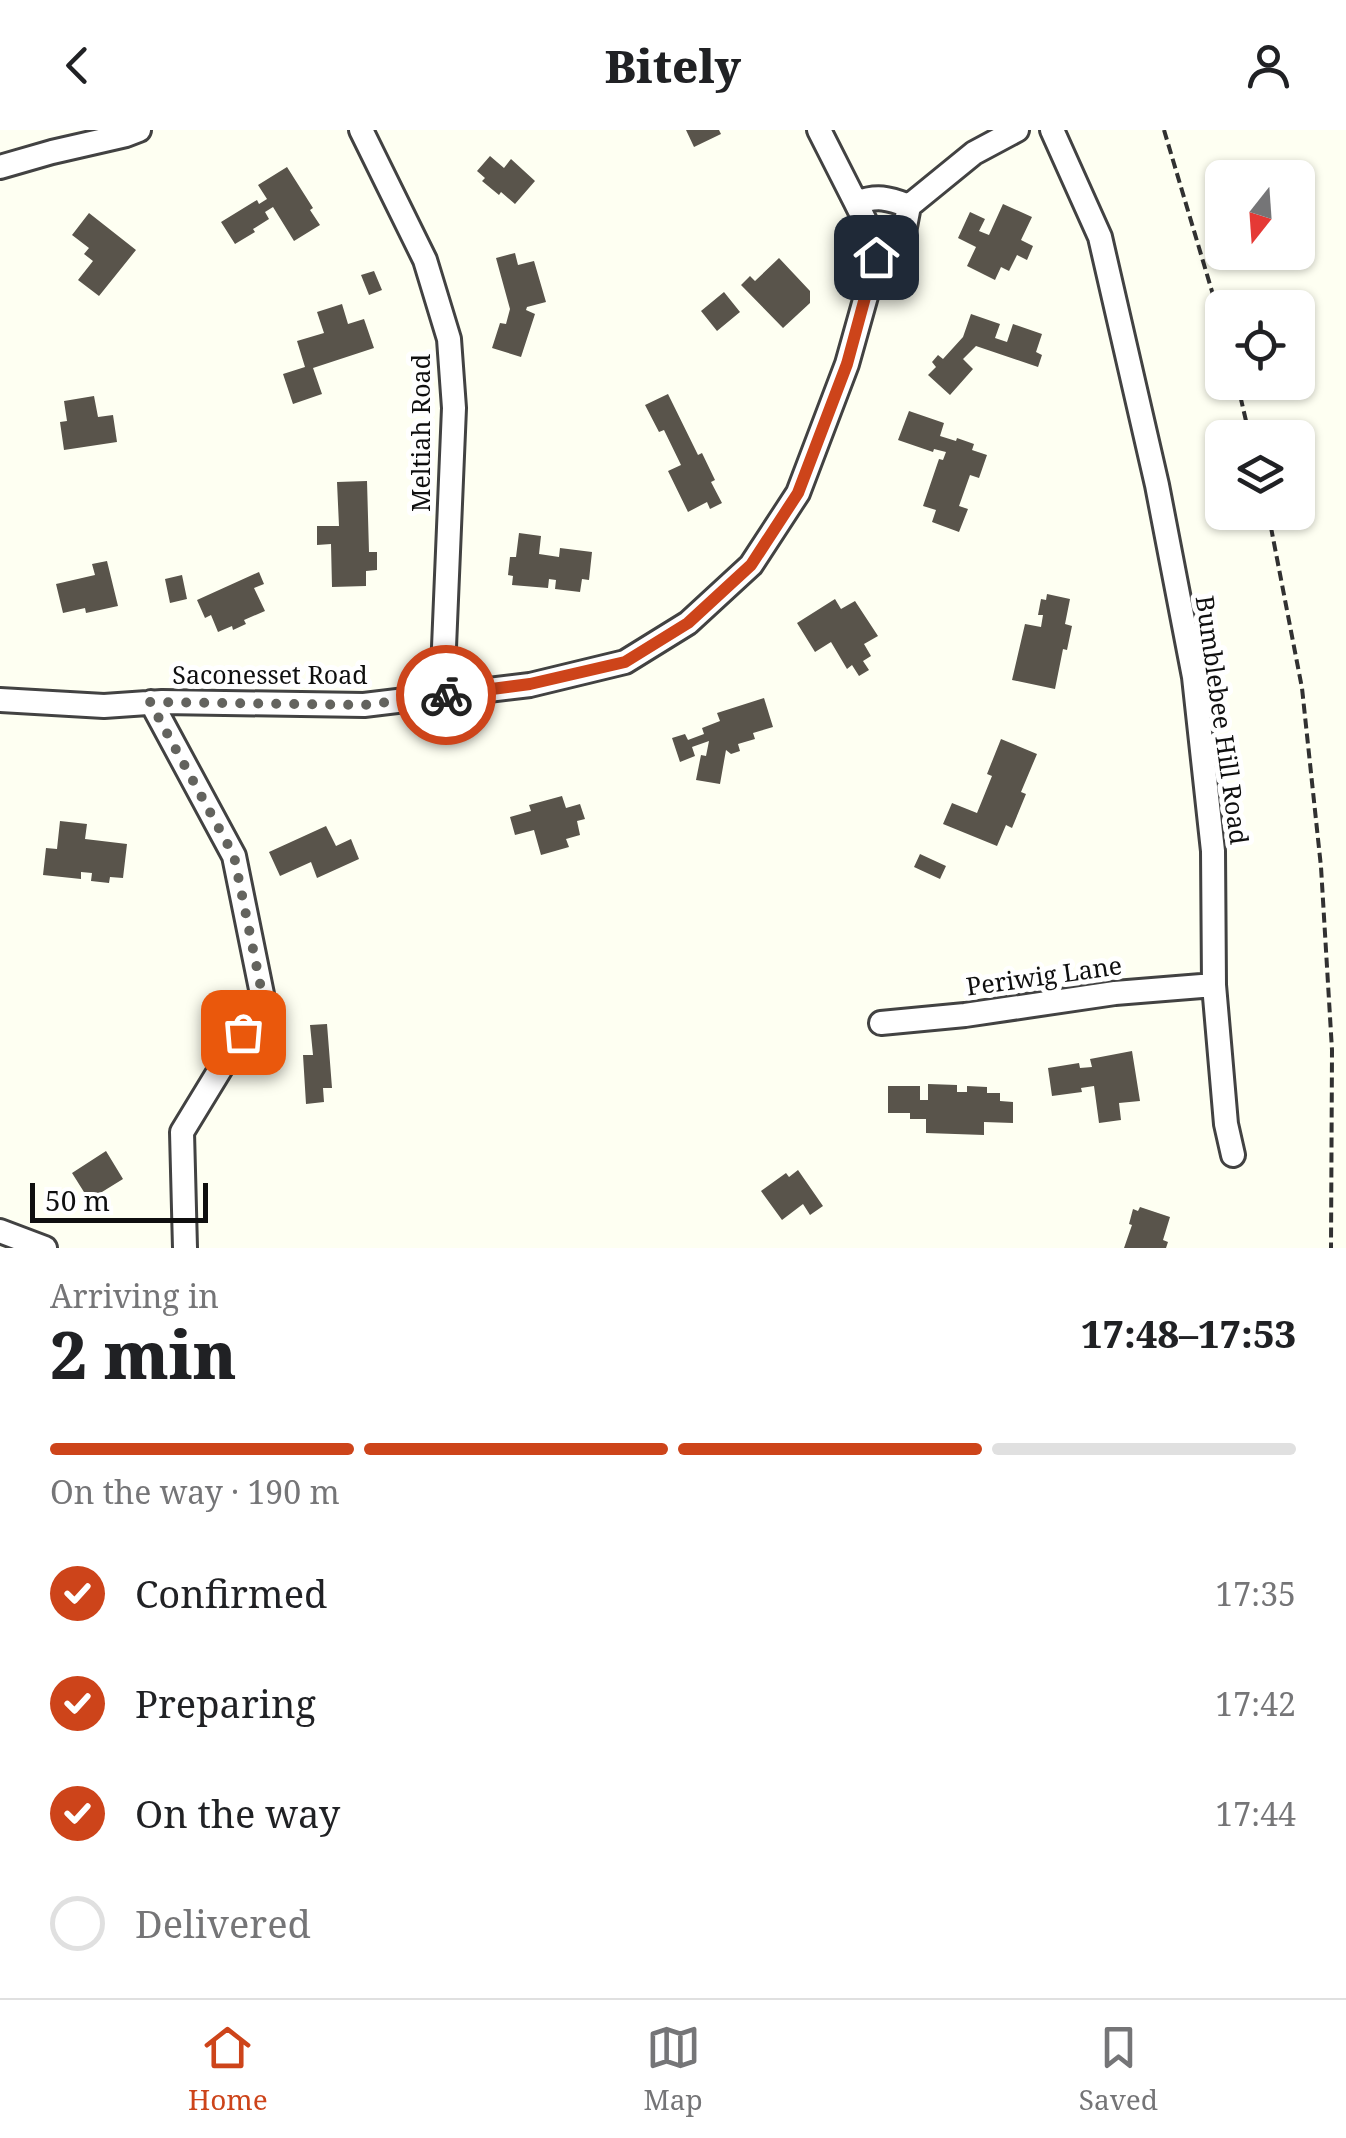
<!DOCTYPE html>
<html lang="en">
<head>
<meta charset="utf-8">
<style>
	:root { --surface:#fff; --page:#f2f2f2; --text:#202124; --muted:#757577; --line:#e0e0e0; --accent:#cd441a }
	body { margin:0; font-family:"Noto Serif",serif; background:var(--page); color:var(--text); height:100vh; display:flex; flex-direction:column; font-size:38px; white-space:nowrap }
	* { box-sizing:border-box; margin:0 }
	p { font-size:32px; color:var(--muted) }
	.icon { flex:none; width:55px; height:55px; fill:none; stroke:currentColor; stroke-width:2; stroke-linecap:round; stroke-linejoin:round }
	.map { position:relative; height:1118px; overflow:hidden }
	.side { display:flex; flex-direction:column; background:var(--surface); flex:1 }
	.side>* { flex:none }
	.needle { width:65px; rotate:197deg }
	.tools { position:absolute; left:1205px; top:30px; display:grid; gap:20px }
	.tools a { display:grid; place-items:center; width:110px; height:110px; border-radius:15px; background:var(--surface); box-shadow:0 2px 8px #0004; font-size:50px }
	.scale { position:absolute; left:30px; bottom:25px; width:178px; box-sizing:border-box; padding-left:10px; border:5px solid #0f0f0f; border-top:0; font-size:28px; line-height:35px; white-space:nowrap; color:#0f0f0f; -webkit-text-stroke:8px #fff; paint-order:stroke }
	.pin { position:absolute; display:grid; place-items:center; width:85px; height:85px; color:#fff; margin:-42px; border-radius:20px; box-shadow:0 5px 15px #0006 }
	.courier { position:absolute; display:grid; place-items:center; width:100px; height:100px; margin:-50px; border:8px solid #cd441a; border-radius:50%; background:#fff; color:#222; box-shadow:0 2px 12px #0007 }
	.overview em { font-style:normal; font-weight:800 }
	.overview div { display:flex; flex-direction:column-reverse }
	.overview { display:flex; align-items:center; justify-content:space-between; height:170px; padding:0 50px }
	h1 { font-size:65px; font-weight:800; line-height:75px }
	.bar { display:grid; grid-template-columns:repeat(4,1fr); gap:15px 10px; align-content:center; height:120px; padding:0 50px }
	.bar i { height:12px; border-radius:8px; background:var(--line) }
	.bar .on { background:var(--accent) }
	.bar p { grid-column:span 4 }
	ol { padding:0 50px; list-style:none }
	li { display:flex; align-items:center; gap:30px; height:110px }
	li p { margin-inline-start:auto }
	li .icon { padding:10px; border-radius:50%; background:var(--accent); color:#fff; stroke-width:4 }
	li:last-child { color:var(--muted) }
	li i { width:55px; height:55px; border:5px solid var(--line); border-radius:50% }
	header { display:flex; justify-content:space-between; align-items:center; height:130px; padding:0 50px; background:var(--surface); font-size:45px; font-weight:800 }
	.tabs { display:flex; justify-content:space-around; align-items:center; height:140px; border-top:2px solid var(--line); background:var(--surface); font-size:28px; color:var(--muted) }
	.tabs a { display:grid; justify-items:center; gap:5px }
	.tabs .on { color:var(--accent) }
	.map>svg:first-child { display:block }
</style>
</head>
<body>
<header><svg class="icon" aria-label="back" viewBox="0 0 24 24"><path d="M15 5l-7 7 7 7"/></svg>Bitely<svg class="icon" aria-label="person" viewBox="0 0 24 24"><circle cx="12" cy="8" r="4"/><path d="M4 21q1-7 8-7t8 7"/></svg></header>
<div class="map">
<svg width="1346" height="1118" viewBox="0 0 1346 1118">
	<rect width="100%" height="100%" fill="#fefff2"/>
	<path fill="#59544b" d="M686,0H719L721,4L694,17Z
		M490,26L504,38L511,29L535,51L515,74L501,62L499,65L482,51L485,48L477,41Z
		M287,37L313,78L310,80L320,95L294,111L273,77L265,82L269,89L253,99L255,102L235,114L221,92L257,70L259,74L267,69L258,55Z
		M1003,74L1032,87L1021,110L1033,116L1027,130L1017,125L1009,141L1001,137L995,150L967,136L976,117L958,108L970,82L985,89L979,101L989,105Z
		M89,83L136,120L99,166L78,150L93,131L84,124L89,118L72,105Z
		M515,123L518,135L534,131L546,172L527,177L526,180L535,184L521,227L492,218L500,193L506,194L510,179L496,128Z
		M779,128L810,161V173L783,198L741,155L750,146L755,151Z
		M374,141L382,160L369,165L361,145Z
		M724,162L740,182L717,201L701,181Z
		M342,174L348,194L364,189L374,218L313,238L322,264L293,274L283,244L305,237L297,211L324,203L317,182Z
		M971,184L1000,194L995,208L1007,212L1013,194L1042,204L1036,222L1042,225L1038,237L976,216L963,229L973,239L950,265L928,245L936,237L932,232L938,225L943,229L963,207Z
		M668,264L698,325L702,323L715,350L711,352L722,373L710,379L707,372L688,382L668,341L681,335L664,300L659,302L645,275Z
		M94,266L98,287L113,285L117,312L64,320L60,292L67,291L64,271Z
		M909,281L944,293L940,306L956,311L957,308L974,314L972,320L987,325L979,348L970,345L959,376L968,379L959,402L932,392L936,380L923,376L939,329L943,330L946,322L934,319L933,322L898,310Z
		M367,351L369,422H377V440L366,441V456L332,457L331,414L317,415V396H339L337,352Z
		M519,403L541,406L539,424L559,427L560,418L592,422L589,450L582,449L580,462L555,459L556,450L549,449L548,458L512,455L513,446L508,445L510,427H516Z
		M107,431L118,476L86,483L85,478L63,483L56,454L95,445L92,434Z
		M259,442L264,454L254,458L265,481L244,490L246,494L233,500L232,496L218,502L211,485L205,488L197,470Z
		M182,445L187,469L170,473L165,449Z
		M1047,464L1070,469L1065,494L1072,496L1067,520L1063,519L1055,559L1012,550L1025,494L1041,497L1043,485H1038L1041,469L1046,470Z
		M835,469L841,479L855,471L878,506L864,514L871,526L863,531L869,540L859,546L852,535L847,539L831,512L815,522L797,493Z
		M764,568L773,597L753,603L755,609L738,614L740,621L731,624L726,620L720,654L696,650L701,625L706,626L709,611L692,617L695,626L680,632L672,608L685,604L688,610L704,604L702,598L720,591L717,583Z
		M1001,609L1037,624L1021,662L1026,664L1012,698L1006,695L997,716L943,694L952,673L977,683L992,646L987,644Z
		M562,666L566,678L580,674L585,689L577,691L580,705L566,709L569,717L541,725L534,700L515,705L510,687L531,681L529,675Z
		M60,691L87,694L85,709L127,714L123,748L110,747L109,753L91,751L92,743L81,742V749L43,745L46,718L57,719Z
		M326,696L336,716L351,709L359,729L317,748L311,732L280,746L269,722Z
		M920,724L946,736L940,749L914,737Z
		M327,894L332,958H323L324,972L306,974L303,925H313L310,895Z
		M1132,921L1140,971L1119,973L1121,990L1099,993L1094,956L1081,958L1082,962L1052,966L1048,938L1079,933L1080,938L1092,937L1090,929Z
		M928,954L957,955V962H967V956L987,957V963H1000V971L1013,972V993L984,992V1005L926,1003V989H910V983H888V956H920V970H928Z
		M106,1021L123,1049L89,1070L72,1043Z
		M798,1040L823,1076L810,1085L803,1074L782,1090L761,1061L786,1043L789,1047Z
		M1140,1077L1170,1087L1163,1110L1168,1112L1166,1118H1124L1132,1095L1129,1094L1133,1079L1138,1081Z"/>
	<g fill="none" stroke-linecap="round" stroke-linejoin="round">
		<defs>
			<path id="minor" d="M361,0L425,130L449,209L454,278L442,565
				M819,0L856,73C877,65 888,68 909,76
				M1052,0L1100,107L1157,355L1194,547L1213,721L1214,855L1226,994L1233,1025
				M0,37L52,22L126,5L139,0
				M856,73L873,107L877,127
				M0,570L104,576L162,572L364,575L530,555L625,532L688,493L751,435L798,363L847,234L877,127L896,110L905,97L909,76L974,23L1017,0
				M151,572L234,726L263,869L182,1002L185,1118
				M881,893L965,885L1115,863L1214,855
				M0,1101L45,1118"/>
		</defs>
		<use href="#minor" stroke="#424242" stroke-width="28"/>
		<path stroke="#313131" stroke-width="4" stroke-dasharray="10 5" stroke-linecap="butt" d="M1164,0L1222,195
			M1237,252L1250,308
			M1268,382L1302,558L1321,737L1332,920L1331,1118"/>
		<use href="#minor" stroke="#fff" stroke-width="22"/>
	</g>
	<g fill="none" stroke-linecap="round" stroke-linejoin="round">
		<path stroke="#63635e" stroke-width="10" stroke-dasharray="0 18" d="M243,902L263,868L234,726L150,572L364,575L446,565"/>
		<path stroke="#cd441a" stroke-width="12" d="M446,565L530,554L625,532L688,493L751,435L798,363L847,234L876,127"/>
	</g>
	<g text-anchor="middle" stroke-width="10" stroke-linejoin="round" paint-order="stroke">
		<g font-size="25" fill="#0f0f0f" stroke="#fff">
			<text transform="translate(421 303) rotate(-90)" y="9">Meltiah Road</text>
			<text x="270" y="554">Saconesset Road</text>
			<text transform="translate(1222 590) rotate(82)" y="9">Bumblebee Hill Road</text>
			<text transform="translate(1044 846) rotate(-8)" y="9">Periwig Lane</text>
		</g>
	</g>
</svg>
<div class="tools">
<a><svg class="needle" viewBox="-14 -14 28 28"><path d="M0-13l5 13h-10z" fill="#e53935"/><path d="M0 13l5-13h-10z" fill="#757577"/></svg></a>
<a><svg class="icon" aria-label="locate" viewBox="0 0 24 24"><circle cx="12" cy="12" r="6"/><path d="M12 2v4M12 18v4M2 12h4M18 12h4"/></svg></a>
<a><svg class="icon" aria-label="layers" viewBox="0 0 24 24"><path d="M12 4l9 5-9 5-9-5zM3 14l9 5 9-5"/></svg></a>
</div>
<div class="scale">50 m</div>
<div class="pin" style="left:243px;top:902px;background:#ea580c"><svg class="icon" aria-label="bag" viewBox="0 0 24 24"><path d="M5 8h14l-1 12H6zM9 8a3 3 0 0 1 6 0"/></svg></div>
<div class="pin" style="left:876px;top:127px;background:#1f2937"><svg class="icon" aria-label="home" viewBox="0 0 24 24"><path d="M3 11l9-7 9 7M6 9v11h12V9"/></svg></div>
<div class="courier" style="left:446px;top:565px"><svg class="icon" aria-label="bike" viewBox="0 0 24 24"><circle cx="6" cy="16" r="4"/><circle cx="18" cy="16" r="4"/><path d="M6 16l4-8h5l3 8M10 8l3 8H6M13 5h3"/></svg></div>
</div>
<section class="side">
<div class="overview"><div><h1>2 min</h1><p>Arriving in</p></div><em>17:48–17:53</em></div>
<div class="bar"><i class="on"></i><i class="on"></i><i class="on"></i><i></i><p>On the way · 190 m</p></div>
<ol>
<li><svg class="icon" aria-label="check" viewBox="0 0 24 24"><path d="M5 12l5 5 9-10"/></svg>Confirmed<p>17:35</p></li>
<li><svg class="icon" aria-label="check" viewBox="0 0 24 24"><path d="M5 12l5 5 9-10"/></svg>Preparing<p>17:42</p></li>
<li><svg class="icon" aria-label="check" viewBox="0 0 24 24"><path d="M5 12l5 5 9-10"/></svg>On the way<p>17:44</p></li>
<li><i></i>Delivered</li>
</ol>
</section>
<nav class="tabs">
<a class="on"><svg class="icon" aria-label="home" viewBox="0 0 24 24"><path d="M3 11l9-7 9 7M6 9v11h12V9"/></svg>Home</a>
<a><svg class="icon" aria-label="map" viewBox="0 0 24 24"><path d="M3 6l6-2 6 2 6-2v14l-6 2-6-2-6 2zM9 4v14M15 6v14"/></svg>Map</a>
<a><svg class="icon" aria-label="saved" viewBox="0 0 24 24"><path d="M7 4h10v16l-5-4-5 4z"/></svg>Saved</a>
</nav>
</body>
</html>
